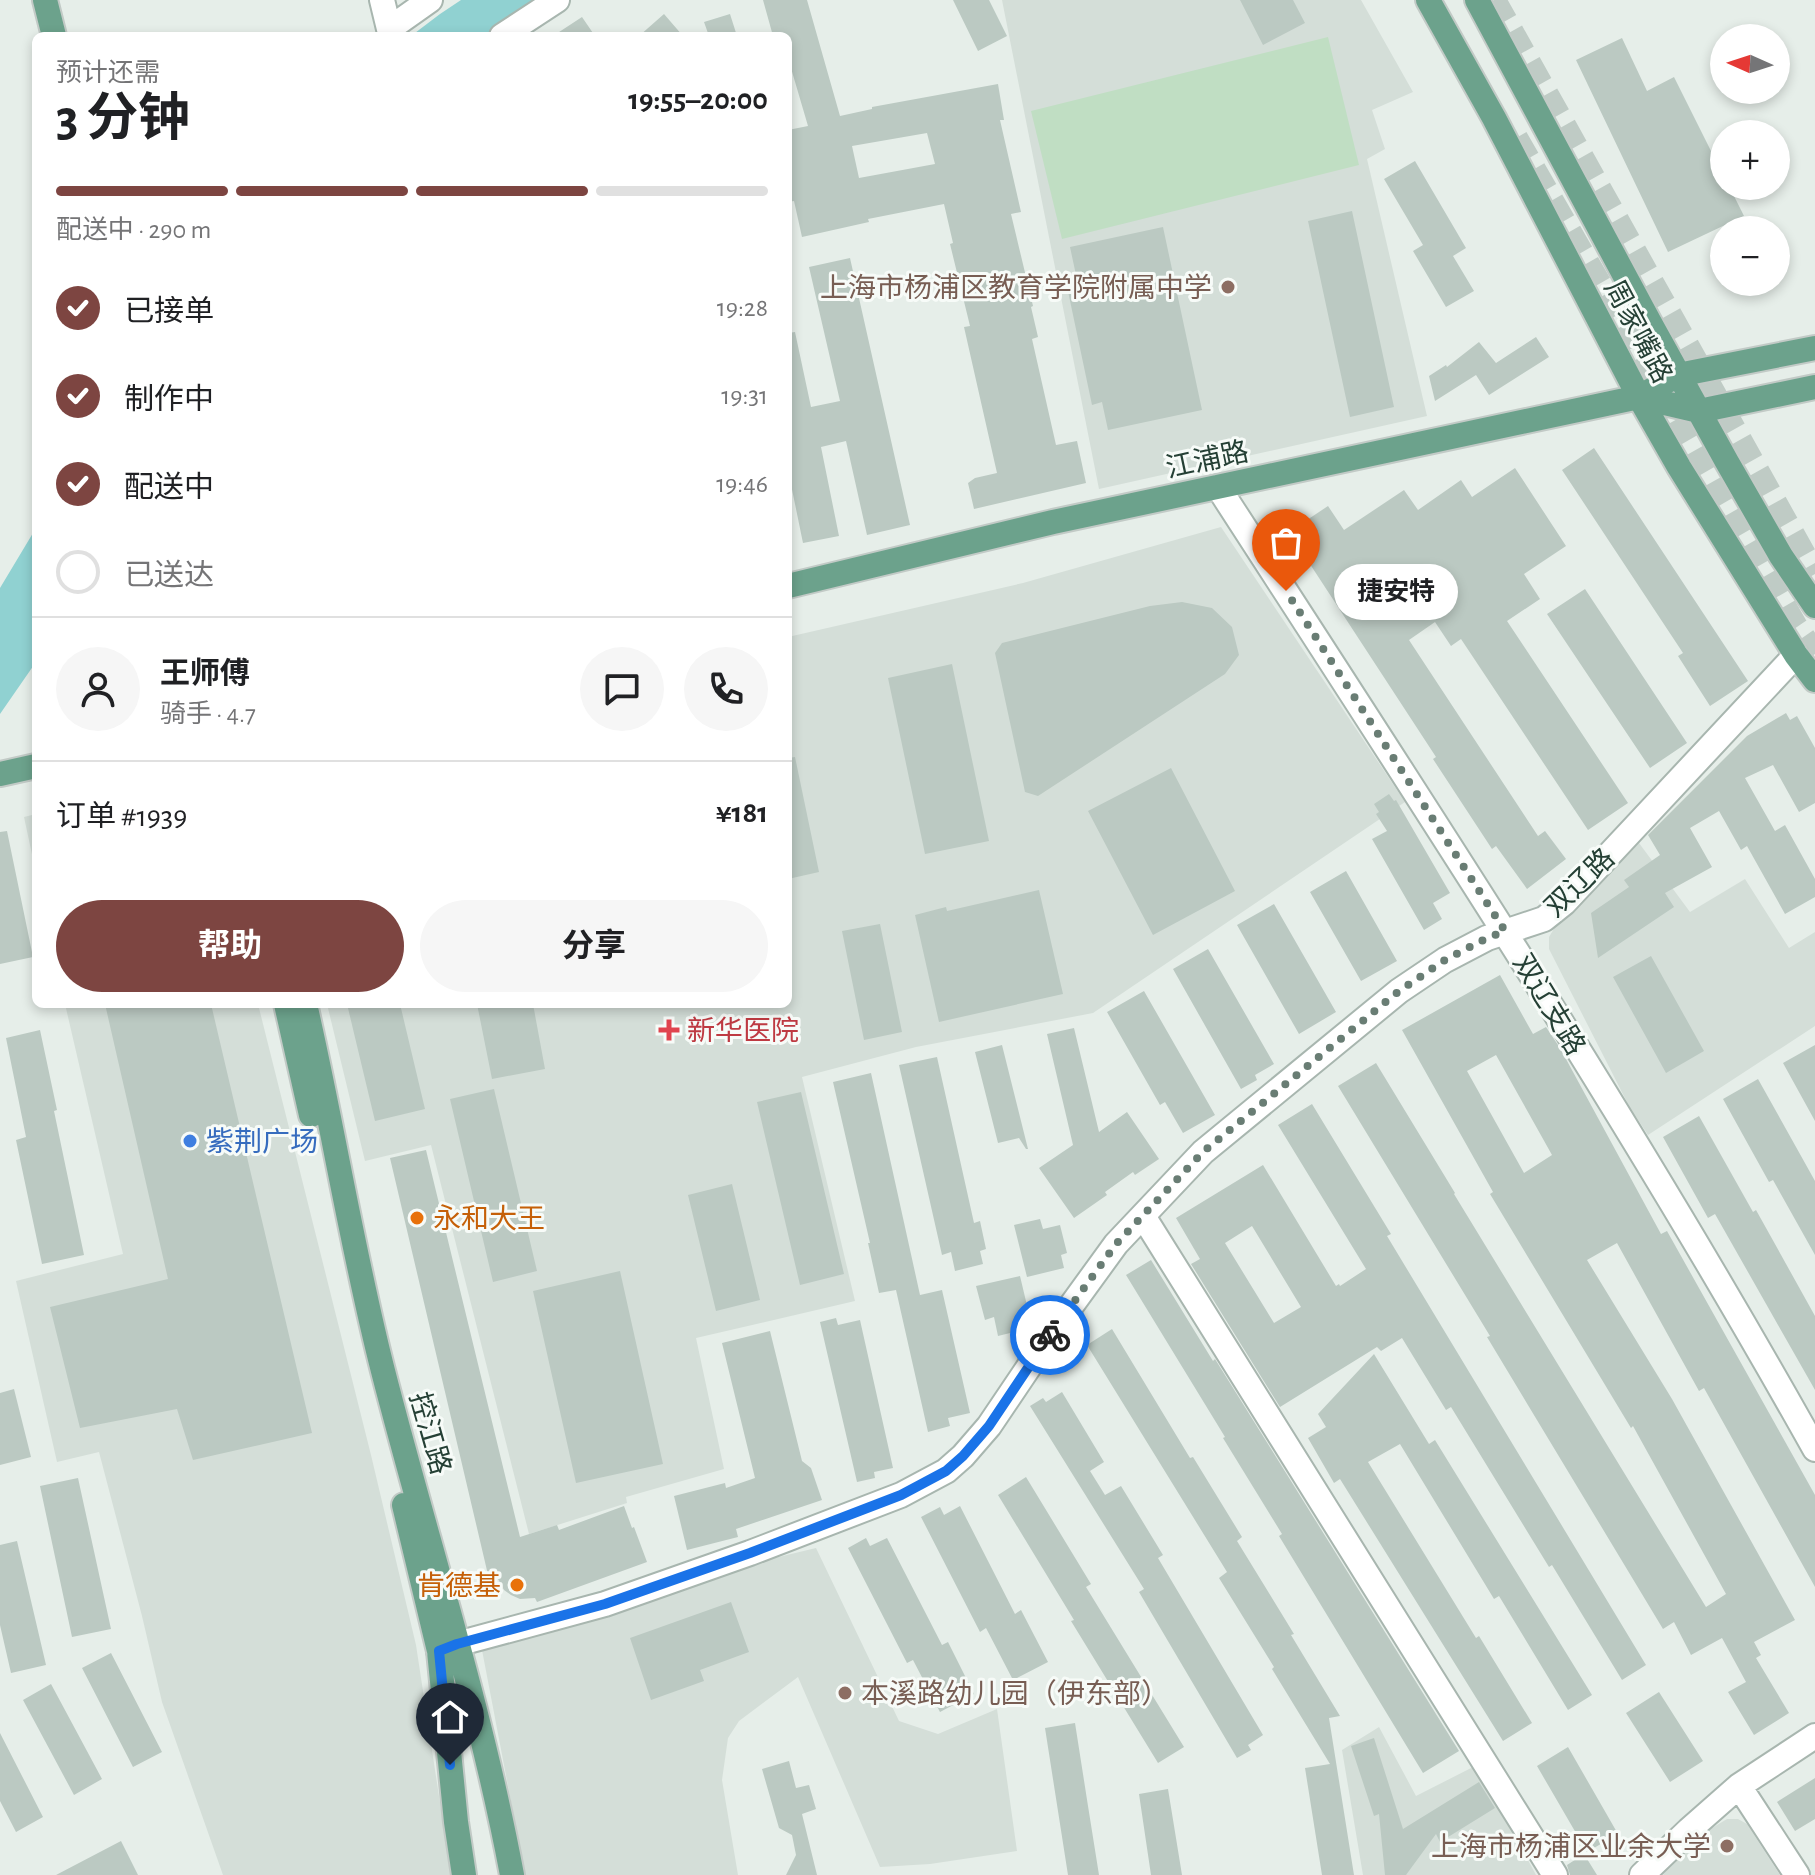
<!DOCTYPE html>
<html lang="zh">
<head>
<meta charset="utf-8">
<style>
	:root { --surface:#fff; --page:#f6f6f6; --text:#202124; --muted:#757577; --line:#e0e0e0; --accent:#7d4541 }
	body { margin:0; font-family:"Alegreya Sans","Noto Sans SC",sans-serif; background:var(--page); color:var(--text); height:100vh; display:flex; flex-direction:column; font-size:30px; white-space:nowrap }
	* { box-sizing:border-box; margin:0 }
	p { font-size:26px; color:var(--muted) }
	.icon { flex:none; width:44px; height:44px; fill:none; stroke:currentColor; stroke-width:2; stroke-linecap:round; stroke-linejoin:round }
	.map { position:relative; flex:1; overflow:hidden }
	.drawer { position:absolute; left:32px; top:32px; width:760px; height:976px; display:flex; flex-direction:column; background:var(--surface); border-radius:12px; box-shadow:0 4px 12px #0003 }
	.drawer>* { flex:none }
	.needle { width:52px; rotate:273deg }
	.fabs { position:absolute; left:1710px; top:24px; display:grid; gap:16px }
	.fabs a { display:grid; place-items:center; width:80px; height:80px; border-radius:50%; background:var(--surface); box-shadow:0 4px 12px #0003; font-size:40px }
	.pin { position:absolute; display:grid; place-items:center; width:68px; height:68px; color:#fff; margin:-82px -34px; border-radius:50% 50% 50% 0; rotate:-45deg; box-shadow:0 0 8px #0007 }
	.pin .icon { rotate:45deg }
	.courier { position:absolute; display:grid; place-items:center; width:80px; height:80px; margin:-40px; border:6px solid #1a73e8; border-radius:50%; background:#fff; color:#222; box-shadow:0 2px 10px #0007 }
	.bubble { position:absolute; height:56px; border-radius:28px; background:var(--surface); box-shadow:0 4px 12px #0003; font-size:26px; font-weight:700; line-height:56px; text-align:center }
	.summary em { font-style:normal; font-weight:700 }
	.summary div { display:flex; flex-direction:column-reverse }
	.summary { display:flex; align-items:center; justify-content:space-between; height:136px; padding:0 24px }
	h1 { font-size:52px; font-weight:700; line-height:60px }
	.bar { display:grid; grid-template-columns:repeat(4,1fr); gap:12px 8px; align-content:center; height:96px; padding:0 24px }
	.bar i { height:10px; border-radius:6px; background:var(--line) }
	.bar .selected { background:var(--accent) }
	.bar p { grid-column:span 4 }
	.line { display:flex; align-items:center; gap:20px; padding:0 24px; border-top:2px solid var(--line) }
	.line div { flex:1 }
	.round { display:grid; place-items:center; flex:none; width:84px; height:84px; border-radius:42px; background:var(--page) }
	ol { padding:0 24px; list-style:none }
	li { display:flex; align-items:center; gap:24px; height:88px }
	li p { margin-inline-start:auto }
	li .icon { padding:8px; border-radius:50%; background:var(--accent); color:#fff; stroke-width:4 }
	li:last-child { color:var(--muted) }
	li i { width:44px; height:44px; border:4px solid var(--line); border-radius:50% }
	.action { display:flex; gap:16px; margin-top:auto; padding:16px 24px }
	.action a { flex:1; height:92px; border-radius:48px; background:var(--accent); color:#fff; font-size:32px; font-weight:700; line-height:92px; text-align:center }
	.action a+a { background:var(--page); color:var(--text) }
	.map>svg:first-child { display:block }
</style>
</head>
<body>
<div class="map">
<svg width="1815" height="1875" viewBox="0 0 1815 1875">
	<rect width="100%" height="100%" fill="#e6eee9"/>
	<path fill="#d4ded8" d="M1002,0H1361L1413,92L1372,110L1385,149L1367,159L1427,416L1099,489Z
		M1221,527L1405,802L1093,1013L916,1047L802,1077L855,1301L696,1338L724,1469L626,1497L627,1503L529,1534L431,1145L365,1161L327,1004H788V637L1023,583Z
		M36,814V873L24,817Z
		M1639,843L1690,912L1745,879L1789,948L1815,932V1026L1648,1135L1629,1106L1549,949V937L1555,927Z
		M65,1004H258L371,1455L416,1645L451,1875H223L162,1702L142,1616L99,1452L57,1462L16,1281L123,1254Z
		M816,1548L899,1721L938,1734L997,1709L1017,1851L930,1864L880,1867L798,1677L739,1721L728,1738L722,1780L738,1875H525L482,1650L619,1611L750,1564Z
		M1379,1727L1416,1796L1477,1765L1536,1875H1363L1342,1750Z
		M1727,1819H1738L1747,1824L1780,1875H1663L1671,1864L1712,1828Z"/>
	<path fill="#c0dec3" d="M1328,37L1359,165L1062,239L1031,111Z"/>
	<path fill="#90d1d1" d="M461,0H537L487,36H411L440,14Z
		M36,528V662L0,714V588Z"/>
	<path fill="#bbc9c2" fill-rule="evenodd" d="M763,0H807L840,116L872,109V107L998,84L1004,120H1000L1021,212L1011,214L1033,306L1031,307L1038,337L1032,339L1056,445L1077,441L1086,483L974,509L968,483L975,478L997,473L964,327L970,326L950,244L953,243L944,204L868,219L869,222L802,237L794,201L788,202V130L808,126L788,58V36H773ZM927,133L935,164L859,178L852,146Z
		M953,0H989L1007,36L978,51Z
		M1240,0H1293L1305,23L1263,45Z
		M664,14L683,36H639Z
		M730,14L737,36H709L704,22Z
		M582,17L595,36H553Z
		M1622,38L1647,91L1674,77L1724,177V186H1729L1744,216L1668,252L1576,60Z
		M1415,161L1466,248L1453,256L1474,291L1446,307L1413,251L1423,245L1384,179Z
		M1352,211L1394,407L1350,417L1308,221Z
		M1163,227L1202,410L1108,430L1102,402L1092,405L1065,277L1076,275L1070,247Z
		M850,258L910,525L867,535L846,441L821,447L839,536L803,543L788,470V333L795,332L811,407L840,401L809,267Z
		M1536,337L1549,357L1489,395L1476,375L1435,401L1429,376L1446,365L1447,367L1479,342L1496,363Z
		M1594,448L1748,681L1710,706L1678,656L1683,653L1562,470Z
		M1515,468L1566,546L1524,574L1540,599L1507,621L1628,803L1588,830L1461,639L1451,646L1435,622L1409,640L1538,836L1545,831L1566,859L1527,889L1496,846L1492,849L1433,759L1436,757L1289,532L1328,506L1344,530L1404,490L1418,510L1461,480L1472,497Z
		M1585,589L1687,743L1650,768L1547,614Z
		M1182,602L1212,608L1232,627L1239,655L1225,674L1038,796L1025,792L995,653L1002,643L1150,606Z
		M952,664L989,841L925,854L888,678Z
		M1786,713L1790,720L1797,716L1815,748V803L1799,812L1773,765L1745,778L1775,831L1785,825L1815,879V897L1785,914L1747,846L1741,850L1719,811L1690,828L1712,867L1665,893L1674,907L1598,958L1591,913L1629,887L1624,880L1660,855L1648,835L1747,736Z
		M795,757L819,872L788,879V758Z
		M1171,768L1235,891L1153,935L1088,811Z
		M1389,794L1394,801L1396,800L1450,893L1433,903L1442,919L1424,930L1372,839L1387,831L1376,814L1379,812L1374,804Z
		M7,831L33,957L0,964V832Z
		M1346,871L1397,961L1361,981L1310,892Z
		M1039,890L1063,994L939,1022L915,915L946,907L947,911Z
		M1274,904L1336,1012L1299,1034L1237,925Z
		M880,924L902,1032L864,1040L842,931Z
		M1208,949L1274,1064L1255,1075L1257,1080L1241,1089L1173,969Z
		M1651,956L1704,1051L1666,1073L1613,977Z
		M1500,975L1533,1034L1546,1027L1560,1048L1661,1234L1667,1231L1815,1495V1587L1704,1388L1699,1391L1617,1243L1587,1260L1672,1399L1795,1620L1754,1642L1761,1655L1756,1658L1789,1713L1754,1735L1728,1692L1746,1682L1722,1638L1691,1655L1674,1622L1663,1629L1487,1337L1490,1336L1338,1086L1376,1063L1455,1193L1454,1194L1706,1607L1726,1594L1633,1426L1631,1428L1490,1194L1493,1192L1402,1030ZM1496,1055L1552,1155L1524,1173L1467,1071Z
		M1144,991L1215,1115L1183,1133L1165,1102L1160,1105L1107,1012Z
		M105,1004H211L312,1433L193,1460L177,1409L80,1428L50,1307L168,1279Z
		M347,1004H400L425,1109L375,1121Z
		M477,1004H533L545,1069L492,1079Z
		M1074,1028L1099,1132L1127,1112L1159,1159L1135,1175L1133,1172L1105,1192L1107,1195L1074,1218L1039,1168L1073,1145L1047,1034Z
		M40,1030L57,1110L54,1111L84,1255L42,1264L16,1140L26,1137L6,1038Z
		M1002,1045L1028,1149H1026L1019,1138L998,1143L975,1052Z
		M1815,1045V1121L1783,1063Z
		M937,1057L974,1223L980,1221L986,1249L980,1251L983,1264L955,1271L951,1252L942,1255L899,1065Z
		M871,1073L920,1295L942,1290L970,1413L948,1418L950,1426L928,1432L896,1290L879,1293L868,1243H870L833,1082Z
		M1758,1079L1815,1181V1255L1773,1180L1769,1182L1723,1099Z
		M494,1089L537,1271L493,1282L450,1099Z
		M801,1092L844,1274L800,1285L757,1102Z
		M1312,1104L1391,1234L1387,1236L1646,1665L1622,1680L1552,1565L1549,1567L1451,1407L1446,1410L1402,1338L1381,1351L1377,1347L1280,1407L1191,1264L1200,1259L1176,1218L1263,1165L1336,1286L1339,1284L1340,1286L1366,1269L1278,1125ZM1252,1226L1301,1307L1274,1323L1225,1243Z
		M1699,1116L1753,1212L1756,1210L1815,1316V1390L1715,1214L1708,1218L1663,1137Z
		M426,1150L520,1537L557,1525L559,1530L624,1506L632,1528L634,1527L647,1562L537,1602L535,1598L520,1599L511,1595L504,1590L497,1577L489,1579L390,1158Z
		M732,1184L760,1300L716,1311L688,1195Z
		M1040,1219L1043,1229L1060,1225L1067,1253L1061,1255L1064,1268L1027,1277L1014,1225Z
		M1151,1260L1213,1361L1215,1359L1459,1751L1423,1773L1279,1536L1282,1534L1223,1438L1225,1437L1126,1275Z
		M620,1271L663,1464L576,1483L533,1291Z
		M1020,1276L1029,1314L1023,1315L1026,1329L998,1336L994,1317L985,1320L976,1286Z
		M836,1318L838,1325L860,1320L893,1468L874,1472L875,1478L857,1482L820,1322Z
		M1112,1329L1190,1458L1193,1457L1242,1537L1237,1541L1294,1634L1291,1635L1340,1716L1329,1718L1354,1875H1322L1305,1768L1330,1764L1272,1669L1274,1667L1219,1578L1227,1572L1087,1345Z
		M770,1331L802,1461L811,1468L822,1500L736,1529L738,1537L687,1550L674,1496L725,1483L726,1488L755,1478L722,1343Z
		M1374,1354L1429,1444L1435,1440L1592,1695L1568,1710L1499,1596L1494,1599L1400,1444L1368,1462L1476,1638L1479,1636L1532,1723L1503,1741L1340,1479L1334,1483L1308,1438L1326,1427L1318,1414Z
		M14,1389L31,1457L0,1465V1393Z
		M1062,1392L1104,1462L1090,1471L1105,1495L1121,1486L1163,1555L1158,1558L1263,1735L1248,1745L1251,1750L1237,1758L1139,1592L1144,1589L1030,1406L1043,1398L1046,1402Z
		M1026,1477L1091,1584L1086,1587L1184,1747L1158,1763L1071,1621L1074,1620L998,1495Z
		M78,1478L111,1629L72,1637L40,1486Z
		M960,1506L1015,1614L1021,1610L1048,1662L1013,1680L986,1628L980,1632L921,1517L940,1507L944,1515Z
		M866,1538L870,1546L887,1538L942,1645L948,1642L974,1694L940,1712L913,1660L907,1663L848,1548Z
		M17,1541L46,1665L11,1673L0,1625V1545Z
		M731,1602L749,1652L700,1670L704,1681L651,1700L630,1638Z
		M111,1653L162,1752L133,1767L82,1668Z
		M51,1684L102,1779L74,1795L23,1700Z
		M1659,1692L1703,1761L1670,1782L1626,1713Z
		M1075,1723L1088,1806L1099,1875H1068L1045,1728Z
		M0,1733L43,1817L16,1832L0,1801Z
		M1374,1738L1403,1829L1479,1782L1495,1808L1440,1842L1436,1834L1406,1875H1385L1379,1814L1374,1816L1351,1746Z
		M1568,1747L1618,1834L1587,1852L1537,1766Z
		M789,1761L796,1788L809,1785L816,1809L802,1814L817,1875H786L796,1855L792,1835L779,1828L762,1769Z
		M1815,1778V1819L1795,1831L1777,1802Z
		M1168,1789L1182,1875H1151L1139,1794Z
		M121,1841L138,1875H56Z
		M1584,1854L1597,1875H1570L1567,1865Z"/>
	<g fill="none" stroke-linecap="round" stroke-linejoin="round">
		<path stroke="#bfcbc5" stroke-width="24" stroke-dasharray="24 12" stroke-linecap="butt" d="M1494,0L1815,574
			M1516,138L1795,625L1815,654"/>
		<defs>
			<path id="minor" d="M382,0L389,29L430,0
				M502,36L557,0
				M1218,487C1423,804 1631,1120 1815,1449
				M1143,1216L1555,1875
				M439,1651L457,1644L605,1604L750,1553L901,1495L946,1471L963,1456L989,1426L1055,1328L1116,1244L1203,1152L1399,991L1445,960L1487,938L1544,919L1564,903L1796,655
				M1739,1786L1797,1875
				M1642,1875L1689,1830L1739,1786L1815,1736"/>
			<path id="major" d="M45,0L54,36
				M1428,0L1494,118L1639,397L1679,467L1796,655L1815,680
				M1477,0L1649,321L1727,462L1781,556L1815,606
				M1639,397L1699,411L1815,387
				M788,586L1053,522L1639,397L1678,375L1815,348
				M0,774L36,766
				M286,1004L311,1115
				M305,1004C333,1126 352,1250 383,1371C426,1539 480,1704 512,1875
				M404,1505L439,1651L456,1822L464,1875"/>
		</defs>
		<use href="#minor" stroke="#a8b6af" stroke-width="28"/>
		<use href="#major" stroke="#c2cac6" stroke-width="28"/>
		<use href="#minor" stroke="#fff" stroke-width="24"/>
		<use href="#major" stroke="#6ca28c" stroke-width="24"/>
	</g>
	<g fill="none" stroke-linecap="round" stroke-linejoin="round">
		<path stroke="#697d74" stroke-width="8" stroke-dasharray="0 14.4" d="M1050,1335L1116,1244L1203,1152L1399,991L1445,960L1487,938L1505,931L1286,591"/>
		<path stroke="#1a73e8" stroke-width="10" d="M450,1765L439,1651L457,1644L605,1604L750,1553L901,1495L946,1471L963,1456L989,1426L1050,1335"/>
	</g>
	<g fill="#8d6e63" stroke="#f7fbf8" stroke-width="3">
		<circle cx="1228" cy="287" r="8"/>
		<circle cx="845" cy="1693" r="8"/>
		<circle cx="1727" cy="1846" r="8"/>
	</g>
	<path fill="#e0444e" stroke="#f7fbf8" stroke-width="3" d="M665 1018h8v8h8v8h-8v8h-8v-8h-8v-8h8z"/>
	<circle fill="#3f7fe0" stroke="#f7fbf8" stroke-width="3" cx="190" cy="1141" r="8"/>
	<g fill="#e8710a" stroke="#f7fbf8" stroke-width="3">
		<circle cx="417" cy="1218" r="8"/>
		<circle cx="517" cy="1585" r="8"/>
	</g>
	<g text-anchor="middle" stroke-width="6" stroke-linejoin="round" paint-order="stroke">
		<g font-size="28" fill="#785e54" stroke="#f7fbf8" text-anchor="end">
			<text x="1212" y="297">上海市杨浦区教育学院附属中学</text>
			<text x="861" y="1703" text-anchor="start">本溪路幼儿园（伊东部）</text>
			<text x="1711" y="1856">上海市杨浦区业余大学</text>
		</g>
		<g font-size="28" fill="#254035" stroke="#f7fbf8">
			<text transform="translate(1639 331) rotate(62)" y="10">周家嘴路</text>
			<text transform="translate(1207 459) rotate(-12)" y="10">江浦路</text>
			<text transform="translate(1579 882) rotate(-44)" y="10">双辽路</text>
			<text transform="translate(1550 1004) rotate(59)" y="10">双辽支路</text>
			<text transform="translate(431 1433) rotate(74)" y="10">控江路</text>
		</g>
		<g font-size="28" fill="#be3a42" stroke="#f7fbf8" text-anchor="start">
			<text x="687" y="1040">新华医院</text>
		</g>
		<g font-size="28" fill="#366cbe" stroke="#f7fbf8" text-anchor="start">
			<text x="206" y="1151">紫荆广场</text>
		</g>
		<g font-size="28" fill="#c56008" stroke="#f7fbf8" text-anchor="start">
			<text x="433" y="1228">永和大王</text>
			<text x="501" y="1595" text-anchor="end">肯德基</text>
		</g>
	</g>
</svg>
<div class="fabs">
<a><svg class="needle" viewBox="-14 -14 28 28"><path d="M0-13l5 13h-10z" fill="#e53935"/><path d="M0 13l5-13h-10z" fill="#757577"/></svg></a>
<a>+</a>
<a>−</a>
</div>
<div class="pin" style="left:1286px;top:591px;background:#ea580c"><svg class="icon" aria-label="bag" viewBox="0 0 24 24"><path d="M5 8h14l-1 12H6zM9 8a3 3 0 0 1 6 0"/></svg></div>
<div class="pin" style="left:450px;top:1765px;background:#1f2937"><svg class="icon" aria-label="home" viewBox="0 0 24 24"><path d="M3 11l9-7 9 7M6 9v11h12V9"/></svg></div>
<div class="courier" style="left:1050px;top:1335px"><svg class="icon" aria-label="bike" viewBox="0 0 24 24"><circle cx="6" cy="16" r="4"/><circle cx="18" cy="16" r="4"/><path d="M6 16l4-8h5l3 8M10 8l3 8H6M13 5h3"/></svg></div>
<div class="bubble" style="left:1334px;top:564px;width:124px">捷安特</div>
<section class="drawer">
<div class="summary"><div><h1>3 分钟</h1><p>预计还需</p></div><em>19:55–20:00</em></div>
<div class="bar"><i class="selected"></i><i class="selected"></i><i class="selected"></i><i></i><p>配送中 · 290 m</p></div>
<ol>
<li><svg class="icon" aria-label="check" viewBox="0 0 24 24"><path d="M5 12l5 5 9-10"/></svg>已接单<p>19:28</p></li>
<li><svg class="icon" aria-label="check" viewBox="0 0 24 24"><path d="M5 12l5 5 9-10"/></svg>制作中<p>19:31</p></li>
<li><svg class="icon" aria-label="check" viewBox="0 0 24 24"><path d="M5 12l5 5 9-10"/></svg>配送中<p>19:46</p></li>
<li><i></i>已送达</li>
</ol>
<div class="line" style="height:144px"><a class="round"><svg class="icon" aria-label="person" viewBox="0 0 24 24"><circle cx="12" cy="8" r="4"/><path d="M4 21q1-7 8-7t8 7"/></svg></a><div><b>王师傅</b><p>骑手 · 4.7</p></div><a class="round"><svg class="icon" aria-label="chat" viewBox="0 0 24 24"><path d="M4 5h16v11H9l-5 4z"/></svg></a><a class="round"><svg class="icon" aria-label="phone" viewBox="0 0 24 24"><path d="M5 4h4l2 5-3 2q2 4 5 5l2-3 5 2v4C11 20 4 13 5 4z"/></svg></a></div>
<div class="line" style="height:104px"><div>订单 #1939</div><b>¥181</b></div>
<div class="action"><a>帮助</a><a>分享</a></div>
</section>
</div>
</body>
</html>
